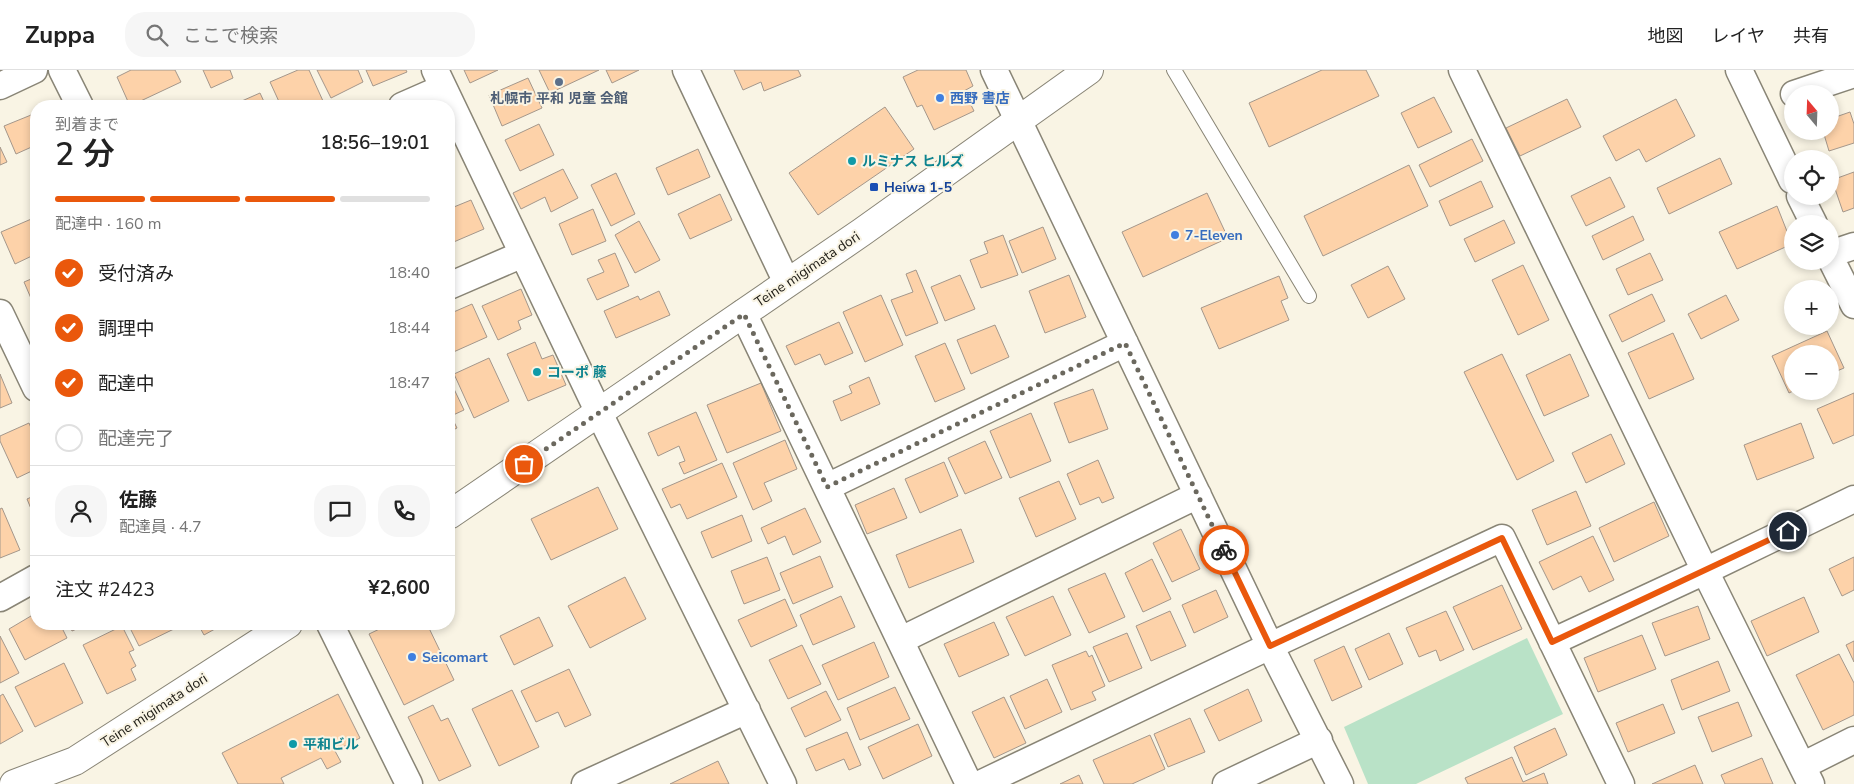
<!DOCTYPE html>
<html lang="ja">
<head>
<meta charset="utf-8">
<style>
	:root { --surface:#fff; --page:#f6f6f6; --text:#222; --muted:#767676; --line:#e0e0e0; --accent:#ea580c }
	body { margin:0; font-family:"Nunito Sans","Noto Sans JP",sans-serif; background:var(--page); color:var(--text); height:100vh; display:flex; flex-direction:column; font-size:19px; white-space:nowrap }
	* { box-sizing:border-box; margin:0 }
	p { font-size:16px; color:var(--muted) }
	.icon { flex:none; width:28px; height:28px; fill:none; stroke:currentColor; stroke-width:2; stroke-linecap:round; stroke-linejoin:round }
	.map { position:relative; flex:1; overflow:hidden }
	.sheet { position:absolute; left:30px; top:30px; width:425px; height:530px; display:flex; flex-direction:column; background:var(--surface); border-radius:20px; box-shadow:0 2px 8px #0003 }
	.sheet>* { flex:none }
	.needle { width:32px; rotate:341deg }
	.fabs { position:absolute; left:1784px; top:15px; display:grid; gap:10px }
	.fabs a { display:grid; place-items:center; width:55px; height:55px; border-radius:50%; background:var(--surface); box-shadow:0 2px 8px #0003; font-size:25px }
	.pin { position:absolute; display:grid; place-items:center; width:42px; height:42px; color:#fff; margin:-21px; border:2px solid #fff; border-radius:50%; box-shadow:0 1px 5px #0007 }
	.courier { position:absolute; display:grid; place-items:center; width:50px; height:50px; margin:-25px; border:4px solid #ea580c; border-radius:50%; background:#fff; color:#222; box-shadow:0 1px 6px #0007 }
	.overview em { font-style:normal; font-weight:600 }
	.overview div { display:flex; flex-direction:column-reverse }
	.overview { display:flex; align-items:center; justify-content:space-between; height:85px; padding:0 25px }
	h1 { font-size:32px; font-weight:600; line-height:38px }
	.bar { display:grid; grid-template-columns:repeat(4,1fr); gap:8px 5px; align-content:center; height:60px; padding:0 25px }
	.bar i { height:6px; border-radius:4px; background:var(--line) }
	.bar .selected { background:var(--accent) }
	.bar p { grid-column:span 4 }
	.line { display:flex; align-items:center; gap:12px; padding:0 25px; border-top:1px solid var(--line) }
	.line div { flex:1 }
	.round { display:grid; place-items:center; flex:none; width:52px; height:52px; border-radius:20px; background:var(--page) }
	ol { padding:0 25px; list-style:none }
	li { display:flex; align-items:center; gap:15px; height:55px }
	li p { margin-inline-start:auto }
	li .icon { padding:5px; border-radius:50%; background:var(--accent); color:#fff; stroke-width:4 }
	li:last-child { color:var(--muted) }
	li i { width:28px; height:28px; border:2px solid var(--line); border-radius:50% }
	header { display:flex; align-items:center; gap:30px; box-sizing:border-box; height:70px; padding:0 25px; background:var(--surface); border-bottom:1px solid var(--line) }
	header strong { font-size:24px }
	nav { display:flex; gap:28px; margin-inline-start:auto; font-size:18px }
	.search { width:350px; height:45px; background:var(--page); display:flex; align-items:center; gap:12px; box-sizing:border-box; padding:0 18px; border-radius:20px; color:var(--muted); font-size:19px }
	.map>svg:first-child { display:block }
</style>
</head>
<body>
<header>
<strong>Zuppa</strong>
<div class="search"><svg class="icon" aria-label="search" viewBox="0 0 24 24"><circle cx="10" cy="10" r="6"/><path d="M15 15l6 6"/></svg>ここで検索</div>
<nav><a>地図</a><a>レイヤ</a><a>共有</a></nav>
</header>
<div class="map">
<svg width="1854" height="714" viewBox="0 0 1854 714">
	<rect width="100%" height="100%" fill="#f9f4e4"/>
	<path fill="#b9e2c7" d="M1527,568L1563,644L1416,714H1368L1344,657Z"/>
	<path fill="#fdd2a9" stroke="#a4978b" d="M131,0H175L181,12L130,36L117,7Z
		M203,0H230L233,8L211,18Z
		M298,0H309L323,31L311,36H281L270,12Z
		M317,0H358L363,12L331,28Z
		M366,0H406L407,2L373,16Z
		M464,0H498L470,13Z
		M539,0H599L550,23Z
		M606,0H639L612,13Z
		M734,0H798L801,6L764,21L761,12L743,20Z
		M918,0H966L973,16L964,21L974,41L934,60L922,35L917,37L903,7Z
		M1322,0H1366L1379,26L1269,77L1249,33Z
		M528,8L542,38L502,56L489,25Z
		M260,23L266,36H236L235,34Z
		M1434,27L1452,62L1418,78L1401,43Z
		M1567,29L1581,57L1520,86L1506,58Z
		M1676,29L1695,66L1646,92L1639,79L1616,91L1603,66Z
		M885,37L914,79L818,145L789,103Z
		M1850,42L1854,54V73L1829,81L1823,61H1830V49Z
		M36,43V75L16,84L4,56Z
		M539,54L554,85L520,101L505,70Z
		M1472,69L1483,91L1430,117L1419,95Z
		M0,77L7,92L0,95Z
		M698,79L710,107L668,125L656,98Z
		M1720,88L1732,114L1669,144L1657,118Z
		M1409,95L1428,136L1323,186L1304,146Z
		M563,99L578,128L551,142L545,127L521,139L513,123Z
		M1854,102V138L1843,142L1832,110Z
		M616,103L635,144L611,156L591,115Z
		M1610,107L1625,137L1586,156L1571,126Z
		M1481,111L1493,137L1450,156L1439,131Z
		M1207,123L1228,168L1143,207L1122,162Z
		M720,124L732,150L690,169L678,144Z
		M471,130L484,159L449,174V139Z
		M1777,136L1792,174L1737,199L1719,162Z
		M593,139L606,171L572,185L559,154Z
		M1633,146L1644,170L1603,190L1592,166Z
		M36,147V184L15,194L1,162Z
		M1504,150L1515,173L1475,192L1464,169Z
		M639,151L660,190L635,203L615,165Z
		M1043,157L1056,189L1022,203L1009,171Z
		M1003,165L1018,205L981,218L970,190L988,183L984,172Z
		M615,183L629,216L597,230L587,209L604,202L598,190Z
		M1650,183L1663,210L1628,225L1616,199Z
		M1523,195L1549,250L1518,265L1492,210Z
		M1388,196L1405,229L1368,248L1351,215Z
		M916,200L938,253L906,266L891,230L913,222L906,204Z
		M960,205L975,239L945,251L931,217Z
		M1069,205L1086,247L1045,263L1029,221Z
		M1279,206L1288,228L1281,231L1289,250L1219,279L1201,238Z
		M36,207V240L24,212Z
		M521,219L532,245L518,251L521,259L498,270L482,236Z
		M659,221L670,245L616,268L604,241L638,226L640,230Z
		M1652,224L1665,251L1622,272L1609,245Z
		M881,225L903,275L865,292L843,242Z
		M1726,225L1739,250L1701,269L1688,244Z
		M472,234L487,267L449,284V244Z
		M839,252L853,283L825,295L820,284L795,295L786,276Z
		M995,255L1009,287L971,304L957,270Z
		M1827,261L1844,298L1830,304V284H1792L1793,321L1789,323L1772,286Z
		M1673,263L1694,309L1649,329L1628,283Z
		M535,272L542,289L553,285L566,315L528,331L507,284Z
		M945,273L965,319L935,332L915,286Z
		M1502,284L1554,391L1517,410L1464,302Z
		M1570,284L1589,326L1544,346L1526,305Z
		M489,288L509,331L474,348L454,304Z
		M0,304L12,333L0,338Z
		M869,307L880,334L841,351L833,331L852,323L849,316Z
		M761,313L781,361L727,383L707,335Z
		M454,319L464,340L451,346L457,358L449,362V321Z
		M1093,319L1108,359L1069,373L1054,333Z
		M1854,323V365L1833,374L1817,339Z
		M696,342L717,390L684,404L679,393L685,391L679,376L658,386L648,363Z
		M1031,343L1051,391L1010,408L990,361Z
		M29,353L36,370V399L17,408L0,371V366Z
		M1801,353L1814,388L1757,410L1744,375Z
		M1611,364L1625,394L1586,413L1572,383Z
		M785,370L797,399L764,413L772,431L753,440L733,393Z
		M985,371L1002,408L965,424L948,388Z
		M1098,390L1114,428L1102,433L1099,427L1080,435L1067,404Z
		M944,392L958,426L920,443L905,409Z
		M722,393L737,427L687,449L680,434L671,438L662,419Z
		M1059,411L1076,449L1036,467L1019,428Z
		M598,417L618,459L551,490L531,449Z
		M894,418L907,448L867,464L855,435Z
		M1576,421L1591,456L1547,475L1532,440Z
		M36,425V451L27,429Z
		M1654,432L1669,466L1614,492L1599,458Z
		M2,438L20,480L0,488V439Z
		M805,438L821,472L793,485L785,466L768,474L761,458Z
		M742,445L752,471L712,488L701,462Z
		M961,459L974,492L909,518L896,485Z
		M1181,459L1200,499L1172,512L1153,473Z
		M1593,466L1614,510L1589,522L1581,506L1553,520L1539,492Z
		M820,486L833,517L793,534L780,503Z
		M767,487L780,520L744,534L731,501Z
		M1854,487V520L1842,526L1829,499Z
		M1152,489L1171,529L1143,542L1125,503Z
		M1105,503L1125,547L1089,563L1068,519Z
		M625,507L646,549L590,578L568,536Z
		M1502,515L1522,559L1473,580L1453,537Z
		M1216,520L1228,547L1194,563L1182,535Z
		M841,526L855,557L813,575L800,545Z
		M1053,526L1071,565L1025,586L1006,547Z
		M1804,527L1819,562L1767,586L1751,551Z
		M785,529L797,556L751,577L738,550Z
		M1698,536L1710,569L1665,586L1652,553Z
		M1170,541L1186,576L1151,591L1136,556Z
		M1446,541L1464,580L1440,591L1436,580L1419,587L1406,558Z
		M36,543V554H60L67,568L25,590L9,559Z
		M539,547L553,576L514,595L500,566Z
		M994,552L1009,585L959,607L944,574Z
		M69,554H88L72,561Z
		M128,554H176L178,557L139,576Z
		M198,554H224L204,565Z
		M390,554H427L454,610L404,635L369,564Z
		M122,556L134,580L129,582L136,596L131,599L136,610L107,624L83,575Z
		M1127,563L1142,598L1109,612L1093,577Z
		M1389,563L1403,594L1369,610L1355,579Z
		M1642,565L1656,599L1598,622L1584,588Z
		M0,566L19,603L0,613Z
		M1854,571V592L1846,575Z
		M874,572L889,607L838,630L822,595Z
		M802,575L821,614L788,629L769,590Z
		M1344,576L1362,617L1332,631L1314,590Z
		M1086,581L1089,587L1092,585L1105,616L1092,622L1096,630L1071,640L1052,595Z
		M1839,584L1854,613V645L1823,660L1796,605Z
		M1718,591L1730,621L1682,640L1671,610Z
		M64,593L83,633L35,657L15,617Z
		M569,599L591,645L565,657L558,642L536,652L521,621Z
		M1047,609L1062,642L1025,659L1010,626Z
		M895,617L910,649L860,670L847,638Z
		M1248,619L1262,651L1219,671L1204,640Z
		M512,620L539,677L499,696L472,639Z
		M826,621L841,650L805,667L791,638Z
		M3,624L23,661L0,674V626Z
		M338,624L360,668L335,681L341,692L327,699L321,688L281,708L284,714H238L222,683Z
		M1004,627L1026,673L994,688L972,642Z
		M1738,632L1752,666L1712,682L1698,647Z
		M1663,634L1675,663L1628,682L1616,653Z
		M433,635L441,651L448,648L471,696L439,711L408,647Z
		M1190,648L1205,682L1168,697L1154,664Z
		M918,654L932,686L883,709L868,677Z
		M1555,658L1567,685L1526,705L1514,677Z
		M847,662L861,695L849,700L844,689L816,701L806,679Z
		M1150,665L1165,699L1132,714H1104L1093,690Z
		M1512,687L1523,712L1544,703L1548,714H1468L1465,708Z
		M1762,688L1773,714H1725L1721,705Z
		M718,691L729,714H670Z
		M1695,695L1703,714H1652Z
		M1079,705L1083,714H1060Z"/>
	<g fill="none" stroke-linecap="round" stroke-linejoin="round">
		<defs>
			<path id="lane" d="M1174,0L1309,226"/>
			<path id="street" d="M62,0L80,36
				M435,0L599,343L783,714
				M686,0L787,213
				M994,0L1270,576L1340,714
				M1462,0L1705,501L1811,714
				M1739,0L1792,110
				M0,16L34,0
				M1794,24L1854,4
				M402,36L443,18
				M1800,126L1814,154
				M1830,184L1854,176
				M1830,187L1854,235
				M449,216L523,184
				M0,243L36,318
				M743,243L969,714
				M827,417L1125,273
				M0,528L36,508
				M330,554L409,714
				M901,570L1198,425
				M1552,572L1705,501L1854,429
				M1802,696L1854,670
				M585,714L747,640
				M980,714L1270,576L1502,468L1621,714
				M1226,714L1319,670"/>
			<path id="secondary" d="M449,445L862,162L1089,0
				M14,714L75,691L288,554"/>
		</defs>
		<use href="#lane" stroke="#898576" stroke-width="16"/>
		<use href="#street" stroke="#898576" stroke-width="29"/>
		<use href="#secondary" stroke="#898576" stroke-width="30"/>
		<use href="#lane" stroke="#fff" stroke-width="14"/>
		<use href="#street" stroke="#fff" stroke-width="26"/>
		<use href="#secondary" stroke="#fff" stroke-width="28"/>
	</g>
	<g fill="none" stroke-linecap="round" stroke-linejoin="round">
		<path stroke="#6b685e" stroke-width="5" stroke-dasharray="0 9" d="M524,394L744,244L827,417L1125,273L1224,480"/>
		<path stroke="#ea580c" stroke-width="6" d="M1224,480L1270,576L1502,468L1552,572L1788,461"/>
	</g>
	<circle fill="#5c6f8a" stroke="#f9f4e4" stroke-width="2" cx="559" cy="12" r="5"/>
	<g fill="#3f7fe0" stroke="#f9f4e4" stroke-width="2">
		<circle cx="940" cy="28" r="5"/>
		<circle cx="1175" cy="165" r="5"/>
		<circle cx="412" cy="587" r="5"/>
	</g>
	<g fill="#0f9aa8" stroke="#f9f4e4" stroke-width="2">
		<circle cx="852" cy="91" r="5"/>
		<circle cx="537" cy="302" r="5"/>
		<circle cx="293" cy="674" r="5"/>
	</g>
	<rect fill="#1a4fb4" stroke="#f9f4e4" stroke-width="2" x="869" y="112" width="10" height="10" rx="2.5"/>
	<g text-anchor="middle" stroke-width="4" stroke-linejoin="round" paint-order="stroke">
		<g font-size="14" font-weight="bold" fill="#4e5e75" stroke="#f9f4e4">
			<text x="559" y="33">札幌市 平和 児童 会館</text>
		</g>
		<g font-size="14" font-weight="bold" fill="#366cbe" stroke="#f9f4e4" text-anchor="start">
			<text x="950" y="33">西野 書店</text>
			<text x="1185" y="170">7-Eleven</text>
			<text x="422" y="592">Seicomart</text>
		</g>
		<g font-size="14" font-weight="bold" fill="#0d838f" stroke="#f9f4e4" text-anchor="start">
			<text x="862" y="96">ルミナス ヒルズ</text>
			<text x="547" y="307">コーポ 藤</text>
			<text x="303" y="679">平和ビル</text>
		</g>
		<g font-size="14" font-weight="bold" fill="#164399" stroke="#f9f4e4" text-anchor="start">
			<text x="884" y="122">Heiwa 1-5</text>
		</g>
		<g font-size="14" fill="#1e1c16" stroke="#f9f4e4">
			<text transform="translate(807 199) rotate(-34)" y="5">Teine migimata dori</text>
			<text transform="translate(154 640) rotate(-33)" y="5">Teine migimata dori</text>
		</g>
	</g>
</svg>
<div class="fabs">
<a><svg class="needle" viewBox="-14 -14 28 28"><path d="M0-13l5 13h-10z" fill="#e53935"/><path d="M0 13l5-13h-10z" fill="#767676"/></svg></a>
<a><svg class="icon" aria-label="locate" viewBox="0 0 24 24"><circle cx="12" cy="12" r="6"/><path d="M12 2v4M12 18v4M2 12h4M18 12h4"/></svg></a>
<a><svg class="icon" aria-label="layers" viewBox="0 0 24 24"><path d="M12 4l9 5-9 5-9-5zM3 14l9 5 9-5"/></svg></a>
<a>+</a>
<a>−</a>
</div>
<div class="pin" style="left:524px;top:394px;background:#ea580c"><svg class="icon" aria-label="bag" viewBox="0 0 24 24"><path d="M5 8h14l-1 12H6zM9 8a3 3 0 0 1 6 0"/></svg></div>
<div class="pin" style="left:1788px;top:461px;background:#1f2937"><svg class="icon" aria-label="home" viewBox="0 0 24 24"><path d="M3 11l9-7 9 7M6 9v11h12V9"/></svg></div>
<div class="courier" style="left:1224px;top:480px"><svg class="icon" aria-label="bike" viewBox="0 0 24 24"><circle cx="6" cy="16" r="4"/><circle cx="18" cy="16" r="4"/><path d="M6 16l4-8h5l3 8M10 8l3 8H6M13 5h3"/></svg></div>
<section class="sheet">
<div class="overview"><div><h1>2 分</h1><p>到着まで</p></div><em>18:56–19:01</em></div>
<div class="bar"><i class="selected"></i><i class="selected"></i><i class="selected"></i><i></i><p>配達中 · 160 m</p></div>
<ol>
<li><svg class="icon" aria-label="check" viewBox="0 0 24 24"><path d="M5 12l5 5 9-10"/></svg>受付済み<p>18:40</p></li>
<li><svg class="icon" aria-label="check" viewBox="0 0 24 24"><path d="M5 12l5 5 9-10"/></svg>調理中<p>18:44</p></li>
<li><svg class="icon" aria-label="check" viewBox="0 0 24 24"><path d="M5 12l5 5 9-10"/></svg>配達中<p>18:47</p></li>
<li><i></i>配達完了</li>
</ol>
<div class="line" style="height:90px"><a class="round"><svg class="icon" aria-label="person" viewBox="0 0 24 24"><circle cx="12" cy="8" r="4"/><path d="M4 21q1-7 8-7t8 7"/></svg></a><div><b>佐藤</b><p>配達員 · 4.7</p></div><a class="round"><svg class="icon" aria-label="chat" viewBox="0 0 24 24"><path d="M4 5h16v11H9l-5 4z"/></svg></a><a class="round"><svg class="icon" aria-label="phone" viewBox="0 0 24 24"><path d="M5 4h4l2 5-3 2q2 4 5 5l2-3 5 2v4C11 20 4 13 5 4z"/></svg></a></div>
<div class="line" style="height:65px"><div>注文 #2423</div><b>¥2,600</b></div>
</section>
</div>
</body>
</html>
